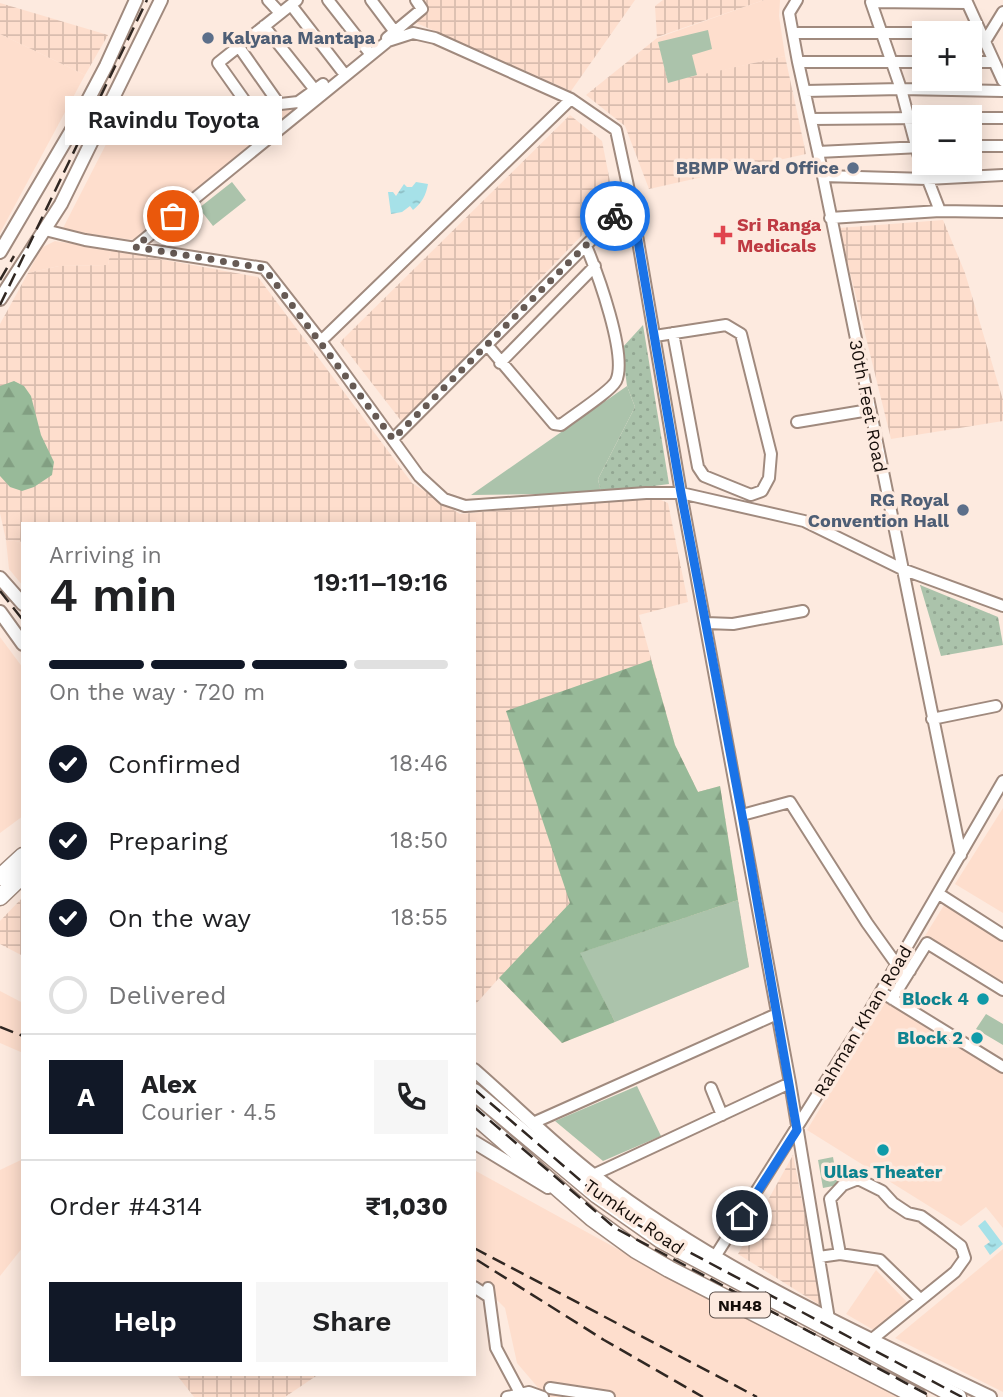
<!DOCTYPE html>
<html lang="en">
<head>
<meta charset="utf-8">
<style>
	:root { --surface:#fff; --page:#f6f6f6; --text:#202124; --muted:#757577; --line:#e0e0e0; --accent:#111827 }
	body { margin:0; font-family:"Work Sans",sans-serif; background:var(--page); color:var(--text); height:100vh; display:flex; flex-direction:column; font-size:26px; white-space:nowrap }
	* { box-sizing:border-box; margin:0 }
	p { font-size:23px; color:var(--muted) }
	.icon { flex:none; width:38px; height:38px; fill:none; stroke:currentColor; stroke-width:2; stroke-linecap:round; stroke-linejoin:round }
	.map { position:relative; flex:1; overflow:hidden }
	.sheet { position:absolute; left:21px; top:522px; width:455px; height:854px; display:flex; flex-direction:column; background:var(--surface); border-radius:0px; box-shadow:0 4px 18px #0003 }
	.sheet>* { flex:none }
	.buttons { position:absolute; left:912px; top:21px; display:grid; gap:14px }
	.buttons a { display:grid; place-items:center; width:70px; height:70px; border-radius:0px; background:var(--surface); box-shadow:0 4px 18px #0003; font-size:35px }
	.pin { position:absolute; display:grid; place-items:center; width:60px; height:60px; color:#fff; margin:-30px; border:4px solid #fff; border-radius:50%; box-shadow:0 2px 7px #0007 }
	.courier { position:absolute; display:grid; place-items:center; width:70px; height:70px; margin:-35px; border:5px solid #1a73e8; border-radius:50%; background:#fff; color:#222; box-shadow:0 2px 9px #0007 }
	.bubble { position:absolute; height:49px; border-radius:0px; background:var(--surface); box-shadow:0 4px 18px #0003; font-size:23px; font-weight:600; line-height:49px; text-align:center }
	.head em { font-style:normal; font-weight:600 }
	.head div { display:flex; flex-direction:column-reverse }
	.head { display:flex; align-items:center; justify-content:space-between; height:119px; padding:0 28px }
	h1 { font-size:46px; font-weight:600; line-height:52px }
	.bar { display:grid; grid-template-columns:repeat(4,1fr); gap:10px 7px; align-content:center; height:84px; padding:0 28px }
	.bar i { height:9px; border-radius:5px; background:var(--line) }
	.bar .current { background:var(--accent) }
	.bar p { grid-column:span 4 }
	.line { display:flex; align-items:center; gap:18px; padding:0 28px; border-top:2px solid var(--line) }
	.line div { flex:1 }
	.round { display:grid; place-items:center; flex:none; width:74px; height:74px; border-radius:0px; background:var(--page) }
	ol { padding:0 28px; list-style:none }
	li { display:flex; align-items:center; gap:21px; height:77px }
	li p { margin-inline-start:auto }
	li .icon { padding:7px; border-radius:50%; background:var(--accent); color:#fff; stroke-width:4 }
	li:last-child { color:var(--muted) }
	li i { width:38px; height:38px; border:4px solid var(--line); border-radius:50% }
	.primary-button { display:flex; gap:14px; margin-top:auto; padding:14px 28px }
	.primary-button a { flex:1; height:80px; border-radius:0px; background:var(--accent); color:#fff; font-size:28px; font-weight:600; line-height:80px; text-align:center }
	.primary-button a+a { background:var(--page); color:var(--text) }
	.map>svg:first-child { display:block }
</style>
</head>
<body>
<div class="map">
<svg width="1003" height="1397" viewBox="0 0 1003 1397">
	<defs>
		<pattern id="industrial-grid" width="8" height="8" patternUnits="userSpaceOnUse" patternTransform="scale(1.75)"><rect width="8" height="8" fill="#fedecd"/><path d="M0 4h8M4 0v8" fill="none" stroke="#d9bdaf"/></pattern>
		<pattern id="forest-firs" width="22" height="20" patternUnits="userSpaceOnUse" patternTransform="scale(1.75)"><rect width="22" height="20" fill="#98ba99"/><path d="M5 1l3.5 6h-7zM16 11l3.5 6h-7z" fill="#829f82"/></pattern>
		<pattern id="park-dots" width="8" height="8" patternUnits="userSpaceOnUse" patternTransform="scale(1.75)"><rect width="8" height="8" fill="#abc3ab"/><path d="M2 2h.1M6 6h.1" fill="none" stroke="#92a692" stroke-width="1.8" stroke-linecap="round"/></pattern>
		<pattern id="water-ripples" width="26" height="14" patternUnits="userSpaceOnUse" patternTransform="scale(1.75)"><rect width="26" height="14" fill="#a6e1e8"/><path d="M2 4q2-2 4 0t4 0M15 11q2-2 4 0t4 0" fill="none" stroke="#8ec0c6"/></pattern>
	</defs>
	<rect width="100%" height="100%" fill="#fdeadf"/>
	<path fill="#fedecd" d="M764,0H780L779,16L785,56L668,83L657,38Z
		M0,34L85,75L0,233Z
		M297,109L134,240L62,230L119,119L249,110Z
		M55,241L111,250L108,265L59,266L28,273L41,248Z
		M6,540L23,542V586L9,569Z
		M0,637L23,668V816L0,833Z
		M1003,808V913L955,884Z
		M946,902L1003,938V987L923,939Z
		M0,991L23,1003V1053L0,1043Z
		M885,1001L1003,1072V1228L986,1207L961,1226L807,1130Z
		M23,1159V1247L0,1276V1170Z
		M474,1170L703,1296L903,1397H546L517,1363L505,1308L474,1277Z
		M1003,1249V1392L895,1338Z
		M876,1270L907,1302L877,1332L846,1314Z"/>
	<path fill="url(#industrial-grid)" d="M421,0H635L571,91L412,21L428,9Z
		M663,0H764L657,37L668,82L785,56L806,154L649,189L625,126L586,95L657,38L655,6Z
		M0,3L108,35L85,75L0,34Z
		M570,115L602,141L614,202L402,422L340,342Z
		M943,220L965,273L1003,400V421L891,439L839,228Z
		M111,250L258,277L412,483L460,514L654,497L668,503L688,602L639,615L675,745L698,792L720,786L749,967L562,1043L499,978L474,1006V523H23V542L6,540L0,513V324L28,273L59,266L108,265Z
		M23,897V956L0,944V921Z
		M793,1155L823,1307L738,1254Z
		M176,1374H319L285,1397H194Z"/>
	<path fill="#abc3ab" d="M708,30L712,49L692,55L697,75L668,83L658,42Z
		M232,182L246,200L213,226L199,208Z
		M627,386L635,407L598,479L601,493L471,495Z
		M738,900L749,967L615,1022L579,953Z
		M986,1014L1003,1024V1045L976,1029Z
		M637,1086L661,1136L603,1161L555,1121Z
		M833,1157L838,1185L823,1188L818,1160Z"/>
	<path fill="url(#forest-firs)" d="M14,381L24,386L31,396L41,435L54,462L52,475L34,487L22,491L10,487L0,476V386Z
		M651,660L675,745L698,792L720,786L738,900L580,953L615,1022L562,1043L499,978L570,903L506,711Z"/>
	<path fill="url(#park-dots)" d="M643,325L669,484L601,493L598,479L635,407L627,386L622,348Z
		M920,585L998,617L1003,645L941,656Z"/>
	<path fill="url(#water-ripples)" d="M416,182L428,184C426,195 422,203 413,210L410,206L402,212L391,214L388,192H393L396,196L404,184L407,187H412Z
		M985,1220L1003,1244L990,1255L984,1246L990,1242L978,1226Z"/>
	<g fill="none" stroke-linecap="round" stroke-linejoin="round">
		<defs>
			<path id="minor" d="M268,0L280,13
				M297,0L218,63L247,104L254,107L298,102L306,107
				M328,0L368,51
				M371,0L395,32
				M797,0L789,13L798,62L818,152L961,855
				M966,0L1003,81
				M967,3L871,2L901,89L919,157L940,211L1003,212
				M291,5L342,71
				M264,26L315,90
				M793,33H970L979,31
				M387,38L422,9L416,0
				M984,43L1003,12
				M239,47L279,104
				M798,62H924
				M970,62H993
				M805,91L901,89L1003,91
				M298,102L323,84
				M970,118H1003
				M811,119L924,118
				M970,146H1003
				M818,152L921,147
				M823,176L927,179L1003,175
				M830,218L940,211
				M45,230L85,240L264,268L321,341L419,476L444,499L465,506L646,493H681L804,521L902,569L1003,606
				M135,247L388,41L413,33L435,38L571,99L616,130L631,200L681,493L790,1083L829,1319
				M655,336L726,325L741,334L771,454L769,478L762,491L751,495L704,476L698,467L673,333
				M321,341L571,99
				M487,345L554,424L561,425C572,416 610,392 616,381C628,356 597,272 586,246
				M500,363L595,266
				M797,422L869,410
				M393,439L631,200
				M706,623L733,624L803,611
				M932,719L996,706
				M742,815L790,802L867,923L897,965L910,971
				M939,894L1003,935
				M886,995L1003,1067
				M892,999L927,943L1003,990
				M711,1088L722,1115
				M533,1123L777,1014
				M593,1175L790,1083
				M840,1254L830,1199L843,1185L858,1179L882,1191L893,1203L908,1213L921,1216L939,1229L961,1246L965,1258L955,1272L871,1340
				M819,1257L840,1254L880,1260L920,1299
				M711,1263L862,1024L1003,781
				M474,1287L488,1296
				M488,1288L496,1348L520,1393
				M550,1388L609,1397
				M507,1397L529,1392L543,1397"/>
			<path id="major" d="M0,252L77,121L106,66L136,0
				M0,299L61,204L161,0
				M0,578L23,604
				M0,612L23,644
				M474,1070C514,1105 552,1143 593,1175C713,1268 854,1332 990,1397
				M474,1142L548,1187"/>
			<path id="highway" d="M0,877L23,856
				M0,897L23,875
				M474,1092L597,1195L661,1240L958,1397
				M474,1115L592,1218L636,1250L669,1269L918,1397"/>
		</defs>
		<use href="#minor" stroke="#a08a7e" stroke-width="14"/>
		<use href="#major" stroke="#a08a7e" stroke-width="16"/>
		<use href="#highway" stroke="#a08a7e" stroke-width="19"/>
		<use href="#minor" stroke="#fff" stroke-width="10"/>
		<use href="#major" stroke="#fff" stroke-width="12"/>
		<use href="#highway" stroke="#fff" stroke-width="16"/>
		<path stroke="#302722" stroke-width="2.5" stroke-dasharray="14 7" stroke-linecap="butt" d="M0,280L14,256
			M0,305L147,0
			M0,591L23,620
			M0,1027L23,1036
			M474,1089L623,1217L962,1397
			M474,1107L615,1228L932,1397
			M474,1248L757,1397
			M477,1260L604,1340L703,1397"/>
	</g>
	<g fill="none" stroke-linecap="round" stroke-linejoin="round">
		<path stroke="#665a54" stroke-width="7" stroke-dasharray="0 12.6" d="M173,216L135,247L264,268L393,439L615,216"/>
		<path stroke="#1a73e8" stroke-width="9" d="M615,216L631,200L681,493L742,815L797,1130L742,1216"/>
	</g>
	<g fill="#5c6f8a" stroke="#fdeadf" stroke-width="2.5">
		<circle cx="208" cy="38" r="7"/>
		<circle cx="853" cy="168" r="7"/>
		<circle cx="963" cy="510" r="7"/>
	</g>
	<path fill="#e0444e" stroke="#fdeadf" stroke-width="2.5" d="M719.5 224.5h7v7h7v7h-7v7h-7v-7h-7v-7h7z"/>
	<g fill="#0f9aa8" stroke="#fdeadf" stroke-width="2.5">
		<circle cx="983" cy="999" r="7"/>
		<circle cx="977" cy="1038" r="7"/>
		<circle cx="883" cy="1150" r="7"/>
	</g>
	<g text-anchor="middle" stroke-width="7" stroke-linejoin="round" paint-order="stroke">
		<rect fill="#fdeadf" stroke="#5b4f49" stroke-width="2" x="710" y="1292.5" width="60" height="25" rx="5"/>
		<g font-size="16" font-weight="bold" fill="#150d09">
			<text x="740" y="1311">NH48</text>
		</g>
		<g font-size="18" font-weight="bold" fill="#4e5e75" stroke="#fdeadf" text-anchor="end">
			<text x="222" y="44" text-anchor="start">Kalyana Mantapa</text>
			<text x="839" y="174">BBMP Ward Office</text>
			<text x="949" y="506">RG Royal<tspan x="949" dy="21">Convention Hall</tspan></text>
		</g>
		<g font-size="18" font-weight="bold" fill="#be3a42" stroke="#fdeadf" text-anchor="start">
			<text x="737" y="231">Sri Ranga<tspan x="737" dy="21">Medicals</tspan></text>
		</g>
		<g font-size="18" fill="#150d09" stroke="#fdeadf">
			<text transform="translate(868 406) rotate(79)" y="6">30th Feet Road</text>
			<text transform="translate(863 1021) rotate(-59)" y="6">Rahman Khan Road</text>
			<text transform="translate(634 1217) rotate(35)" y="6">Tumkur Road</text>
		</g>
		<g font-size="18" font-weight="bold" fill="#0d838f" stroke="#fdeadf" text-anchor="end">
			<text x="969" y="1005">Block 4</text>
			<text x="963" y="1044">Block 2</text>
			<text x="883" y="1178" text-anchor="middle">Ullas Theater</text>
		</g>
	</g>
</svg>
<div class="buttons">
<a>+</a>
<a>−</a>
</div>
<div class="pin" style="left:173px;top:216px;background:#ea580c"><svg class="icon" aria-label="bag" viewBox="0 0 24 24"><path d="M5 8h14l-1 12H6zM9 8a3 3 0 0 1 6 0"/></svg></div>
<div class="pin" style="left:742px;top:1216px;background:#1f2937"><svg class="icon" aria-label="home" viewBox="0 0 24 24"><path d="M3 11l9-7 9 7M6 9v11h12V9"/></svg></div>
<div class="courier" style="left:615px;top:216px"><svg class="icon" aria-label="bike" viewBox="0 0 24 24"><circle cx="6" cy="16" r="4"/><circle cx="18" cy="16" r="4"/><path d="M6 16l4-8h5l3 8M10 8l3 8H6M13 5h3"/></svg></div>
<div class="bubble" style="left:65px;top:96px;width:217px">Ravindu Toyota</div>
<section class="sheet">
<div class="head"><div><h1>4 min</h1><p>Arriving in</p></div><em>19:11–19:16</em></div>
<div class="bar"><i class="current"></i><i class="current"></i><i class="current"></i><i></i><p>On the way · 720 m</p></div>
<ol>
<li><svg class="icon" aria-label="check" viewBox="0 0 24 24"><path d="M5 12l5 5 9-10"/></svg>Confirmed<p>18:46</p></li>
<li><svg class="icon" aria-label="check" viewBox="0 0 24 24"><path d="M5 12l5 5 9-10"/></svg>Preparing<p>18:50</p></li>
<li><svg class="icon" aria-label="check" viewBox="0 0 24 24"><path d="M5 12l5 5 9-10"/></svg>On the way<p>18:55</p></li>
<li><i></i>Delivered</li>
</ol>
<div class="line" style="height:126px"><b class="round" style="background:var(--accent);color:#fff">A</b><div><b>Alex</b><p>Courier · 4.5</p></div><a class="round"><svg class="icon" aria-label="phone" viewBox="0 0 24 24"><path d="M5 4h4l2 5-3 2q2 4 5 5l2-3 5 2v4C11 20 4 13 5 4z"/></svg></a></div>
<div class="line" style="height:91px"><div>Order #4314</div><b>₹1,030</b></div>
<div class="primary-button"><a>Help</a><a>Share</a></div>
</section>
</div>
</body>
</html>
